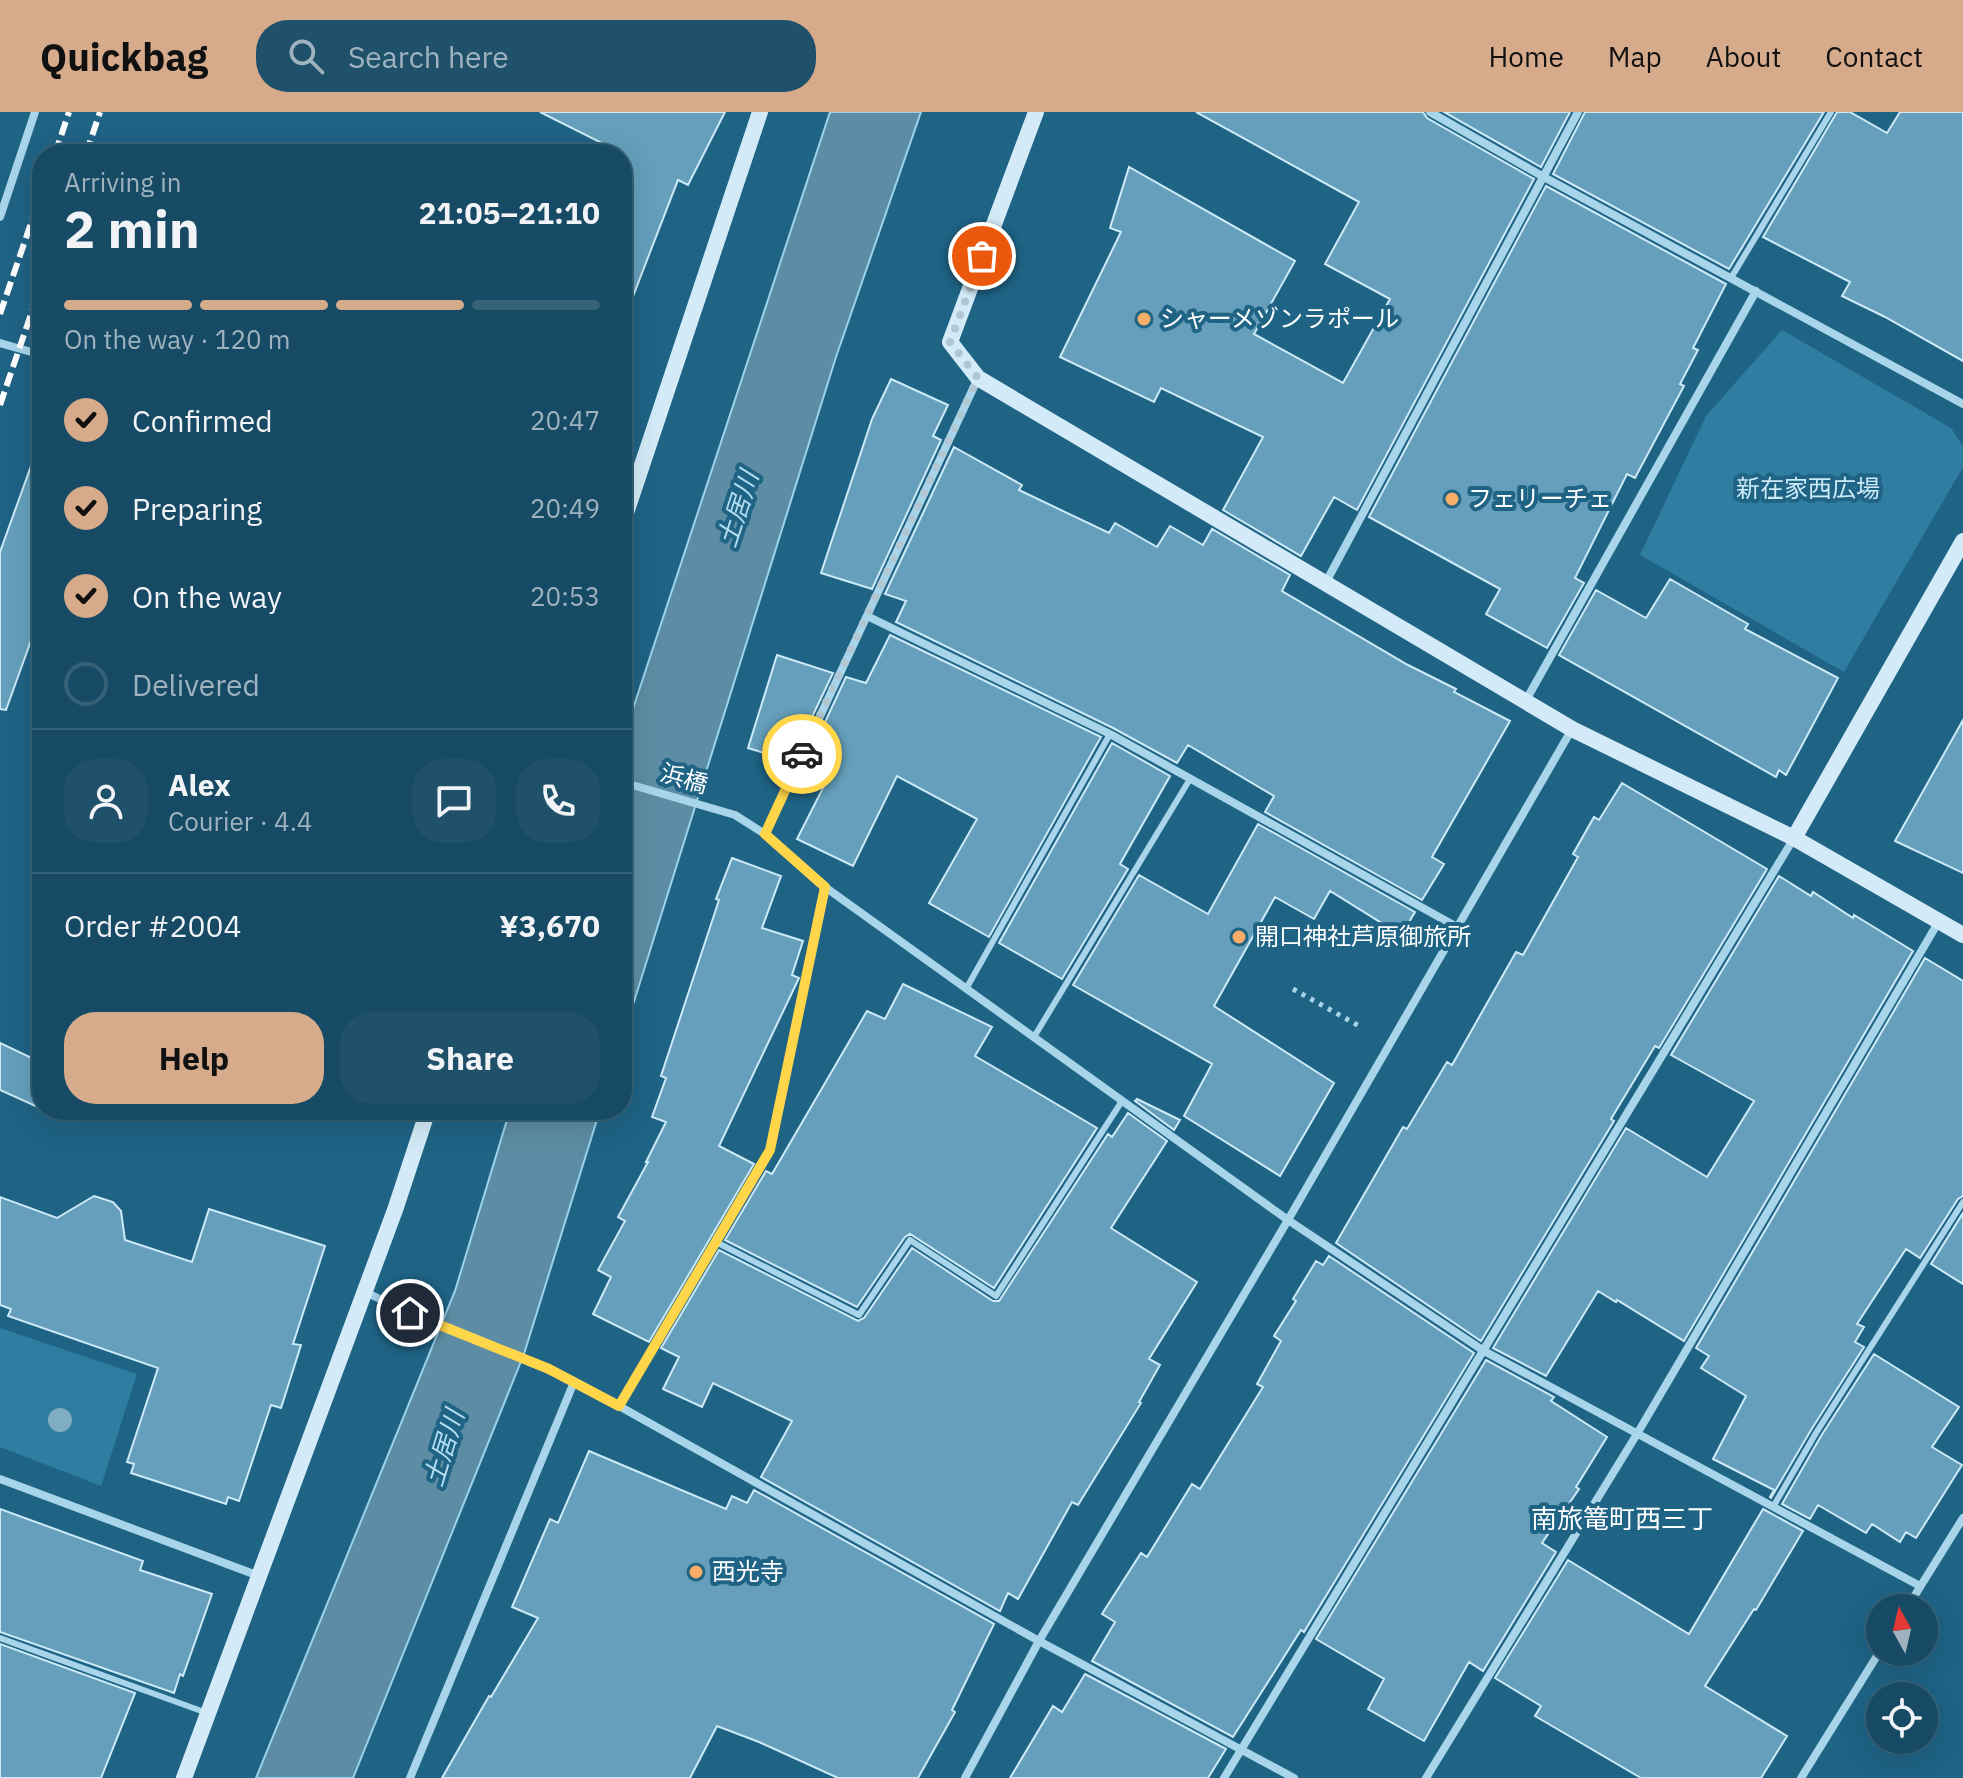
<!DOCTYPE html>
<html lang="en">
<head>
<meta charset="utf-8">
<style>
	:root { --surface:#174a64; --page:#20516a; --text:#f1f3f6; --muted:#9eb3bf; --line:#366278; --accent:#d6ab8b }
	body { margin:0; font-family:"IBM Plex Sans","Noto Sans JP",sans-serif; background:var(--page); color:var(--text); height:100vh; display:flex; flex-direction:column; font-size:30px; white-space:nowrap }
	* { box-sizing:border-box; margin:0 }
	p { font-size:26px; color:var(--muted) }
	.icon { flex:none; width:44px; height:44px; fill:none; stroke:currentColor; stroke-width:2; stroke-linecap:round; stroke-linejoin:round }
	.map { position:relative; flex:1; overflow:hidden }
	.panel { position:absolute; left:32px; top:32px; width:600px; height:976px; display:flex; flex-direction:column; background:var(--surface); border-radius:32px; box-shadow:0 8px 32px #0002,0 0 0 2px var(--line) }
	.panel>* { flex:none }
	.needle { width:52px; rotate:352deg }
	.controls { position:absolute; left:1866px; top:1482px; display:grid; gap:16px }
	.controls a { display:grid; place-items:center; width:72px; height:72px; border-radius:50%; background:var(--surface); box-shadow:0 8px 32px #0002,0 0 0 2px var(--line); font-size:40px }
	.pin { position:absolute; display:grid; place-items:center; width:68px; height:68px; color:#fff; margin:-34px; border:4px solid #fff; border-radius:50%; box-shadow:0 2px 8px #0007 }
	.courier { position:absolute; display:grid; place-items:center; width:80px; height:80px; margin:-40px; border:6px solid #ffd54a; border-radius:50%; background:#fff; color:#222; box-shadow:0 2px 10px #0007 }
	.summary em { font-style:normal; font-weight:700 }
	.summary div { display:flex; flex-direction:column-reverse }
	.summary { display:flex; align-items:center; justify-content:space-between; height:136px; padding:0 32px }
	h1 { font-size:52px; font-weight:700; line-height:60px }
	.bar { display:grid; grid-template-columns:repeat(4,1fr); gap:12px 8px; align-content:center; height:96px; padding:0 32px }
	.bar i { height:10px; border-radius:6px; background:var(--line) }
	.bar .current { background:var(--accent) }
	.bar p { grid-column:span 4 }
	.line { display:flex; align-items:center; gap:20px; padding:0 32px; border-top:2px solid var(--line) }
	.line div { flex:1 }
	.round { display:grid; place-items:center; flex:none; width:84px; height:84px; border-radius:32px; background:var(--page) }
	ol { padding:0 32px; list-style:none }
	li { display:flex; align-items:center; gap:24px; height:88px }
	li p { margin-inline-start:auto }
	li .icon { padding:8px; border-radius:50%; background:var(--accent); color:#111; stroke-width:4 }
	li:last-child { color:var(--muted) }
	li i { width:44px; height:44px; border:4px solid var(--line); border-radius:50% }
	.button { display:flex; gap:16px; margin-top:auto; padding:16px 32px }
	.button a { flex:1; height:92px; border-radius:32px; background:var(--accent); color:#111; font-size:32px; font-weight:700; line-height:92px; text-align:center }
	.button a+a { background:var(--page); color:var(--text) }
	header { display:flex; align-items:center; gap:48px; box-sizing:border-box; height:112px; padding:0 40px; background:var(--accent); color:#111 }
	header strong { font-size:38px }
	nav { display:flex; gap:44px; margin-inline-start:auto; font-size:28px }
	.search { width:560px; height:72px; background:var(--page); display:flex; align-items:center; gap:20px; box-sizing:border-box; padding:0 28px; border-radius:32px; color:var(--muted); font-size:30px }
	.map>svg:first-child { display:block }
</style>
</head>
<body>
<header>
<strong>Quickbag</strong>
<div class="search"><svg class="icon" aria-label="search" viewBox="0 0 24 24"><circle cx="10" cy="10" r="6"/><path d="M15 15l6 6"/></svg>Search here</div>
<nav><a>Home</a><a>Map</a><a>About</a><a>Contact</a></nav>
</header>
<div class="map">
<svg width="1963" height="1666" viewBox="0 0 1963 1666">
	<rect width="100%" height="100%" fill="#1f6385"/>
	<path fill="#307da2" d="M1782,218L1951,316L1963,334V355L1844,560L1640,443L1706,304Z
		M0,1216L137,1262L101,1374L0,1335Z"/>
	<path fill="#5d8da4" stroke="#9bd3eb" stroke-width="2" d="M830,0H921L836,245L622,928V630Z
		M510,998H600L524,1242L353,1666H256L455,1179Z"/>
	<path fill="#659fbb" stroke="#cceaf7" stroke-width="2" d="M540,0H725L688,73L678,68L625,205L622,204V41Z
		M1196,0H1423L1427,6L1534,67L1357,398L1334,385L1301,444L1223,398L1263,325L1161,276L1154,290L1060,245L1121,120L1110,116L1129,55L1295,149L1254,222L1343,271L1390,187L1325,152L1359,90Z
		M1444,0H1570L1541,55Z
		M1585,0H1824L1729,157L1553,62Z
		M1837,0H1850L1887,21L1900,0H1963V249L1885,205L1842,184L1850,170L1763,125Z
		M1546,74L1726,172L1693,236L1698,238L1680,272L1684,274L1635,366L1627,362L1575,466L1584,471L1547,536L1486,502L1500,477L1369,405Z
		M891,267L948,293L933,324L941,328L872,477L821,461L872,307Z
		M954,335L1022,373L1019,378L1109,421L1115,411L1157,435L1170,414L1203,433L1212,417L1290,463L1282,479L1408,553L1456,577L1454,580L1510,609L1432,745L1444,752L1422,788L1265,700L1274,684L1188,633L1177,651L1113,616L896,510L906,489L885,482Z
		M36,340L42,341V498L6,598L0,597V440Z
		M1670,467L1748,512L1745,517L1838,566L1786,663L1779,658L1776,665L1559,543L1596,478L1646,506Z
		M890,523L1101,625L989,825L929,791L977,707L897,664L853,754L797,727L824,674L818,671L825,659L805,653L846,565L866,571Z
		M777,543L833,561L791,649L748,636Z
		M1963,608V761L1895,729Z
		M1112,631L1170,664L1120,752L1128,757L1062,867L999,831Z
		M1622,671L1767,757L1659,936L1655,934L1611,1007L1614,1009L1481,1229L1336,1131L1403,1015L1407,1017L1447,950L1452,953L1516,840L1523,843L1578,745L1573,742L1594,705L1599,708Z
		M1258,712L1415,800L1401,823L1330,779L1314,807L1275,785L1214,894L1334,971L1280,1064L1184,1004L1212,952L1073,873L1139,763L1208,802Z
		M732,746L781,764L762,816L803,829L792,863L799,866L719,1034L754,1052L649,1230L593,1202L611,1165L598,1158L625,1109L618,1105L648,1050H646L666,1010L652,1005L666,966L661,964L719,788L716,787Z
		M1779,764L1811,784L1813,780L1853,806L1854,803L1913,839L1684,1229L1617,1188L1616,1190L1598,1179L1546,1264L1493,1236L1626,1016L1707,1065L1754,989L1671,943Z
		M1925,846L1963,869V1084L1958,1087L1920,1146L1906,1137L1857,1212L1864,1215L1855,1230L1864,1235L1811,1318L1771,1386L1770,1385L1774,1378L1713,1347L1746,1284L1701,1256L1709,1244L1696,1236Z
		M903,872L992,915L975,944L1097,1016L994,1176L910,1122L905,1125L857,1195L725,1128L766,1059L772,1062L867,899L885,907Z
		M0,931L42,951V997L0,978Z
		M1137,987L1180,1008L1174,1018L1135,989Z
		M1128,1001L1167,1029L1111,1116L1197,1170L1149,1247L1160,1253L1139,1290L1141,1291L1078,1393L1072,1390L1018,1487L1008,1481L1000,1499L761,1365L792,1309L713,1271L702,1295L663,1277L679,1245L661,1236L719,1138L858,1209L864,1206L912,1136L993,1189H999L1108,1022L1112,1025Z
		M94,1084L113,1090L121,1099L125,1128L192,1150L209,1097L325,1134L293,1232L301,1233L281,1296L271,1293L239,1389L228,1385L226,1392L131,1361L134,1352L127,1350L158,1256L8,1204L11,1197L0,1193V1085L57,1106Z
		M1963,1101V1172L1931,1152Z
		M1329,1144L1474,1241L1304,1520L1301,1518L1233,1625L1092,1549L1115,1510L1102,1502L1141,1441L1147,1445L1192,1372L1200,1377L1263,1275L1257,1272L1281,1229L1274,1224L1296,1189L1293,1187L1316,1149L1323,1153Z
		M1874,1242L1959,1295L1932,1335L1962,1353L1916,1426L1906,1420L1900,1430L1872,1412L1866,1421L1818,1393L1810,1407L1782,1392L1821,1324Z
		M1486,1248L1554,1285L1551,1289L1607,1325L1576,1375L1579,1377L1542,1431L1556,1440L1483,1559L1469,1550L1424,1629L1368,1597L1384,1567L1316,1527Z
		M589,1339L726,1397L732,1384L747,1391L754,1378L994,1512L952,1598L955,1600L918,1666H838L759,1630L717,1614L690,1666H442L489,1584L491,1585L538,1506L512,1495L550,1407L558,1411Z
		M0,1397L143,1449L140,1458L212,1482L183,1564L180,1562L174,1581L0,1520Z
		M1763,1397L1803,1419L1756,1498L1754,1497L1705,1574L1787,1624L1761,1666H1641L1535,1604L1541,1594L1495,1566L1568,1448L1689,1522Z
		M0,1532L135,1581L101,1666H0Z
		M1085,1562L1226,1637L1208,1666H1010L1053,1594L1062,1600Z"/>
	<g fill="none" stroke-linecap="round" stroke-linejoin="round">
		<path stroke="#a8d5ea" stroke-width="5" stroke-dasharray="4 6" stroke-linecap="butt" d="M1293,877L1361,915"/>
		<path stroke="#a8d5ea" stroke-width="6" d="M1731,166L1831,0
			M966,877L1110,622
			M1034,925L1190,667
			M716,1130L859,1203L910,1128L996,1184L1122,989
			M1773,1395L1816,1321L1963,1090
			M0,1526L207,1601"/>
		<path stroke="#a8d5ea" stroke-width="8" d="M1430,0L1542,64L1963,292
			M0,105L35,0
			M0,231L42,243
			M1325,472L1578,0
			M867,504L1110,622L1457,815
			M1525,590L1756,179
			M622,670L735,703L765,722L825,775L1288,1108L1484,1239L1920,1474
			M765,722L978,266
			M825,775L770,1038L619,1294L1039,1529L1294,1666
			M365,1180L410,1201L549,1257L619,1294
			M0,1367L259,1464
			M1907,1496L1963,1406
			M410,1666L574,1270
			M965,1666L1039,1529L1288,1108L1572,617
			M1224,1666L1794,726
			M1426,1666L1637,1322L1939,809
			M1801,1666L1880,1539"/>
		<path stroke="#d3ebf8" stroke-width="16" d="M1036,0L950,230L978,266L1572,617L1794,726L1963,823
			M622,413L760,0
			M1794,726L1963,429
			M184,1666L395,1098L428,998"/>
		<path stroke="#fff" stroke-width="6" stroke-dasharray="14 6" stroke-linecap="butt" d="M55,42L69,0
			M86,42L100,0
			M0,202L42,79
			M0,293L42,170"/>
	</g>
	<circle fill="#7eadc4" cx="60" cy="1308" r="12"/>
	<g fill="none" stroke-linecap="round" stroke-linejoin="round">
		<path stroke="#b1c8d4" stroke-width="8" stroke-dasharray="0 14.4" d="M802,642L978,266L950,230L982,144"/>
		<path stroke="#ffd54a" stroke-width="10" d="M410,1201L549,1257L619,1294L770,1038L825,775L765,722L802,642"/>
	</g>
	<g fill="#f8ad68" stroke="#1f6385" stroke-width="3">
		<circle cx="1144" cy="207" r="8"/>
		<circle cx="1452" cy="387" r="8"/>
		<circle cx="1239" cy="825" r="8"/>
		<circle cx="696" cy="1460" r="8"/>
	</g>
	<g text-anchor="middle" stroke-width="8" stroke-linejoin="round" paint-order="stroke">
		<g font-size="24" fill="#fff" stroke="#1f6385" text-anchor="start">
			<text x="1160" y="215">シャーメゾンラポール</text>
			<text x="1468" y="395">フェリーチェ</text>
			<text x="1255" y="833">開口神社芦原御旅所</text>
			<text x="712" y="1468">西光寺</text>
		</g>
		<g font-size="24" fill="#cceaf7" stroke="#1f6385">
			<text x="1808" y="385">新在家西広場</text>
		</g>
		<g font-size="24" fill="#fff" stroke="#1f6385">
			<text transform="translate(684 667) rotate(16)" y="8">浜橋</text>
		</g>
		<g font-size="26" font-style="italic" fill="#b3def1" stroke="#1f6385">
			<text transform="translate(738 397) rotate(-72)" y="9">土居川</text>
			<text transform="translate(444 1336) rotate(-73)" y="9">土居川</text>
		</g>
		<g font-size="26" fill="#fff" stroke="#1f6385">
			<text x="1622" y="1416">南旅篭町西三丁</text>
		</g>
	</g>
</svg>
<div class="controls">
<a><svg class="needle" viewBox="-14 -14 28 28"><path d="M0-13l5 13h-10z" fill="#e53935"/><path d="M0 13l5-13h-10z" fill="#9eb3bf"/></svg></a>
<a><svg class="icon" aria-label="locate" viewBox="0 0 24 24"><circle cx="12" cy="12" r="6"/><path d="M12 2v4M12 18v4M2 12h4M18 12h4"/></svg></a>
</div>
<div class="pin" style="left:982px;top:144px;background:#ea580c"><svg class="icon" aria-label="bag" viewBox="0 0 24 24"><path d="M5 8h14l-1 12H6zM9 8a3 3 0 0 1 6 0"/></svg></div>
<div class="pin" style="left:410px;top:1201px;background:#1f2937"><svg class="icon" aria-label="home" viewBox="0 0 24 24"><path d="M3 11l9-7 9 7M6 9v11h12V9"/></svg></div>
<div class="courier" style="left:802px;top:642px"><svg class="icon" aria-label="car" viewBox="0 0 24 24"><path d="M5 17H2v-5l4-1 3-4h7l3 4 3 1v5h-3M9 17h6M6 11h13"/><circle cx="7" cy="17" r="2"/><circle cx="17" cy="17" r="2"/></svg></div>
<section class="panel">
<div class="summary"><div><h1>2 min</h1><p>Arriving in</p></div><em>21:05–21:10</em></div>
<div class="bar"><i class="current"></i><i class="current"></i><i class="current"></i><i></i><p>On the way · 120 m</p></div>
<ol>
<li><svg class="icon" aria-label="check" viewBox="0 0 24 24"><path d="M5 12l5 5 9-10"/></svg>Confirmed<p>20:47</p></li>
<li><svg class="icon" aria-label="check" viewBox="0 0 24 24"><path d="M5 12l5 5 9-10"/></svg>Preparing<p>20:49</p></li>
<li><svg class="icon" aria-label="check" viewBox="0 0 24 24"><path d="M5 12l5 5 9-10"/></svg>On the way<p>20:53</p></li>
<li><i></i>Delivered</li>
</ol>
<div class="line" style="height:144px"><a class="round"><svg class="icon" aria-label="person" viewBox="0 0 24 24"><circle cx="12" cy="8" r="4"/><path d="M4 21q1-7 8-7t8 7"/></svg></a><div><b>Alex</b><p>Courier · 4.4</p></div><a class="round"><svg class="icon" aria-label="chat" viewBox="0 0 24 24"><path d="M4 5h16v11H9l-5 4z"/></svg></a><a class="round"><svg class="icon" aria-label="phone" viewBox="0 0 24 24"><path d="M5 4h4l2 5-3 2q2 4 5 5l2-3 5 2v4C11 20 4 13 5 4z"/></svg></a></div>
<div class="line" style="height:104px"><div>Order #2004</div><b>¥3,670</b></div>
<div class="button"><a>Help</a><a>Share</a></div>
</section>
</div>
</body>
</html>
